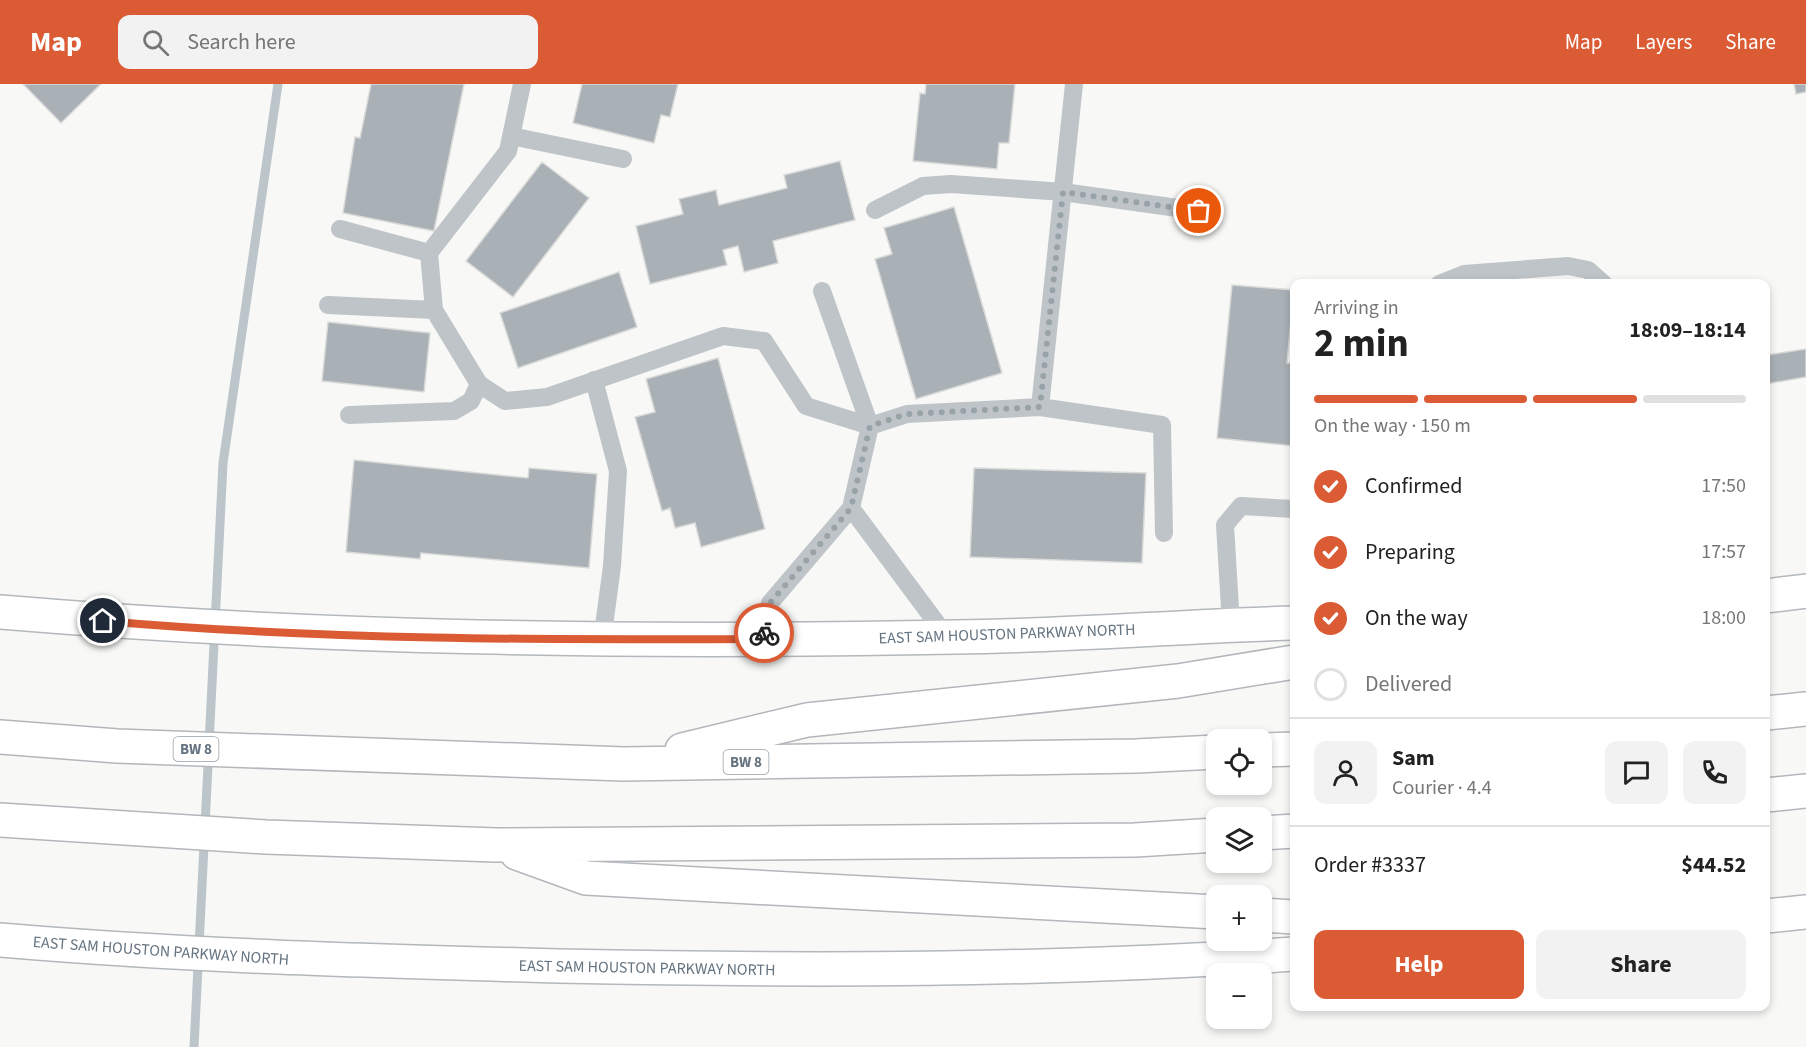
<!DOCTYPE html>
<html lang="en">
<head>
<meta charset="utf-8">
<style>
	:root { --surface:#fff; --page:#f2f2f2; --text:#222; --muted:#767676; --line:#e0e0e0; --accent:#db5b34 }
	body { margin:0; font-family:"Source Sans 3",sans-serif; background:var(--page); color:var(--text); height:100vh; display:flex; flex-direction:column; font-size:22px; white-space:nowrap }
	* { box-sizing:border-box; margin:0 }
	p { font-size:20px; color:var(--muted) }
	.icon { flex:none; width:33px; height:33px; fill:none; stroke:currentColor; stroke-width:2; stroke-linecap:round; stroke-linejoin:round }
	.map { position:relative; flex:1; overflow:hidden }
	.sheet { position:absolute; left:1290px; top:195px; width:480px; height:732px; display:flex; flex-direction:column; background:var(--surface); border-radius:12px; box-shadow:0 3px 9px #0003 }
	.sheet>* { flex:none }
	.fabs { position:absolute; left:1206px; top:645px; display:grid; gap:12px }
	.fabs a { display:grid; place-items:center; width:66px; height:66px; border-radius:12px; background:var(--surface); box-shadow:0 3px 9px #0003; font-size:30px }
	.pin { position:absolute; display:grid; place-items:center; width:51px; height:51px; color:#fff; margin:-26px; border:3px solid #fff; border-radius:50%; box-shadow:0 2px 6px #0007 }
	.courier { position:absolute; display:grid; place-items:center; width:60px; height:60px; margin:-30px; border:4px solid #db5b34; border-radius:50%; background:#fff; color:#222; box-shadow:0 2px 8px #0007 }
	.overview em { font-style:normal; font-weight:700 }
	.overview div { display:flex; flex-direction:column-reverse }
	.overview { display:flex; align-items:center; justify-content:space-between; height:102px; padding:0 24px }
	h1 { font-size:39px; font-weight:700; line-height:45px }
	.bar { display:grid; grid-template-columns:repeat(4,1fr); gap:9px 6px; align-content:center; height:72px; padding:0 24px }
	.bar i { height:8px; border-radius:4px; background:var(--line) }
	.bar .selected { background:var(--accent) }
	.bar p { grid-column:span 4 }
	.line { display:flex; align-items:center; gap:15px; padding:0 24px; border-top:2px solid var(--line) }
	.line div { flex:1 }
	.round { display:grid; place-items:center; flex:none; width:63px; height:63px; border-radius:12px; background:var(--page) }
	ol { padding:0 24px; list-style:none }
	li { display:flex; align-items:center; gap:18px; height:66px }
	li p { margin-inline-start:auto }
	li .icon { padding:6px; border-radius:50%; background:var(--accent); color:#fff; stroke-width:4 }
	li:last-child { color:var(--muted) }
	li i { width:33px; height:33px; border:3px solid var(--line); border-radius:50% }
	.button { display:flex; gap:12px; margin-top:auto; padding:12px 24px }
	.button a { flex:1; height:69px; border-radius:12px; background:var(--accent); color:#fff; font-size:24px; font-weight:700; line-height:69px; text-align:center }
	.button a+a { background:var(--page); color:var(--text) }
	header { display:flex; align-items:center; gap:36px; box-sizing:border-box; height:84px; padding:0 30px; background:var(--accent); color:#fff }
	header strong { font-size:28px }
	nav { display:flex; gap:33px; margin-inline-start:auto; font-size:21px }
	.search { width:420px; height:54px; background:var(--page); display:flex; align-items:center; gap:15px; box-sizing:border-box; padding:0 21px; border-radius:12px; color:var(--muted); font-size:22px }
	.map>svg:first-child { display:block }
</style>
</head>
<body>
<header>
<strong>Map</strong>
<div class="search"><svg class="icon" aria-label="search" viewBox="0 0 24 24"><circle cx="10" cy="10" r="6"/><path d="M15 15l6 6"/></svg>Search here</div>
<nav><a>Map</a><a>Layers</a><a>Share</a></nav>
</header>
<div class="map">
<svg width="1806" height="963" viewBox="0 0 1806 963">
	<rect width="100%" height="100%" fill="#f8f8f6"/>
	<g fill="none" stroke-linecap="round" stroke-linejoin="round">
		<path stroke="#bcc5ca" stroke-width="9" d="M194,963L223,379L278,0"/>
	</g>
	<path fill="#a9b1b7" stroke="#dadad8" stroke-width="1.5" d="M23,0H101L61,39Z
		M371,0H464L434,147L343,129L355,53L360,54Z
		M582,0H678L670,33L661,31L654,59L573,39Z
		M926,0H1015L1009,59H999L997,85L913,77L920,9L925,10Z
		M1794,0H1806V8L1796,10Z
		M840,77L855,136L773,157L778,179L744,188L738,162L723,166L727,181L650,200L636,142L683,130L679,115L716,106L719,121L787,104L784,91Z
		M542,78L589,114L513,213L466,177Z
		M954,123L1002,289L916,315L875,175L892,170L884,144Z
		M619,188L637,243L518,284L500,229Z
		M1232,201L1294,206L1287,279H1294V362L1217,354Z
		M328,238L430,249L424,308L322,297Z
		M1806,265V293L1766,300V271Z
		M718,274L765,445L701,463L695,439L675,444L670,424L662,427L635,333L655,328L646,295Z
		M354,376L528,394L529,384L597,390L589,484L421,469L420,475L346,468Z
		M974,384L1146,389L1142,479L970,473Z"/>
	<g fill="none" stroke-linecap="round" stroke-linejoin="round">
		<defs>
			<path id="secondary" d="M1766,512L1806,507
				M0,528C318,555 637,559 956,553C1069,552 1182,542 1294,539
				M1766,832L1806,828
				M0,856C186,872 372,877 559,882C804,887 1050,887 1294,870"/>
			<path id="motorway" d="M1766,629L1806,625
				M0,653L117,662L624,680L1136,672L1216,668
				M682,666L807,636L1178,597L1294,578
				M1262,666L1294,665
				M1766,711L1806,707
				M0,736L266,753L496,761L1135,756L1216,751
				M1262,749L1294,747
				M517,769L586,794L1216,828
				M1262,831L1294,833"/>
		</defs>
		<use href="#secondary" stroke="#b2b8bc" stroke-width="36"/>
		<use href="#motorway" stroke="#b3b7bb" stroke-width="36"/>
		<path stroke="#bfc4c8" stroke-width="18" d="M522,0L508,67L429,169L434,226L479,300L505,317L547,313L723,252L764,257L806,322L870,342L907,330L1040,323L1074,0
			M511,52L623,75
			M875,126L923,102L951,100L1063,108L1199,127
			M340,145L429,169
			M1439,200L1464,190L1568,182L1588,186L1604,200
			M328,221L434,226
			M594,296L618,387L612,482L602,557
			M1040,323L1162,341L1164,449
			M349,331L454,327L471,317L479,300
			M851,424L947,553
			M1231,541L1225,441L1241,422L1294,425
			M763,555L770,519L851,424L870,342L822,207"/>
		<use href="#secondary" stroke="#fff" stroke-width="33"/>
		<use href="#motorway" stroke="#fff" stroke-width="33"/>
	</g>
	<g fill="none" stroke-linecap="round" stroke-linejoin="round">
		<path stroke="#98a2a9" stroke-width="6" stroke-dasharray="0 10.8" d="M764,549L770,519L851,424L870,342L907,330L1040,323L1063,108L1199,127"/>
		<path stroke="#db5b34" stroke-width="8" d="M103,537C322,556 543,556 763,555L764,549"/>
	</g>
	<g text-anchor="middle" stroke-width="6" stroke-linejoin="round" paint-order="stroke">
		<g fill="#fff" stroke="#939ea6" stroke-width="1.5">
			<rect x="173.5" y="653" width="45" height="24" rx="4.5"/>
			<rect x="723.5" y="666" width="45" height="24" rx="4.5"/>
		</g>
		<g font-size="15" font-weight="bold" fill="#657480">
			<text x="196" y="670">BW 8</text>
			<text x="746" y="683">BW 8</text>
		</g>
		<g font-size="16" fill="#657480" stroke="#fff">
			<text transform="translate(1007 549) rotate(-2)" y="6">EAST SAM HOUSTON PARKWAY NORTH</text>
			<text transform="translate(161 866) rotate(4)" y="6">EAST SAM HOUSTON PARKWAY NORTH</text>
			<text transform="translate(647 883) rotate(1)" y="6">EAST SAM HOUSTON PARKWAY NORTH</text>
		</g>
	</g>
</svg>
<div class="fabs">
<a><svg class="icon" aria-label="locate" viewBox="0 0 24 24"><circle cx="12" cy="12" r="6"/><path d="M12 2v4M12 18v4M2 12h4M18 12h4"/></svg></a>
<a><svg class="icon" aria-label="layers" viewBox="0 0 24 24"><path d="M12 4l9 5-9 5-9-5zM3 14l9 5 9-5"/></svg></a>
<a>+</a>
<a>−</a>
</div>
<div class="pin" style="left:1199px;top:127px;background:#ea580c"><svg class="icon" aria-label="bag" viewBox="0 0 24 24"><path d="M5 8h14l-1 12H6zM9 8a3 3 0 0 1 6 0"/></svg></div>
<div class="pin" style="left:103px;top:537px;background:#1f2937"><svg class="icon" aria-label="home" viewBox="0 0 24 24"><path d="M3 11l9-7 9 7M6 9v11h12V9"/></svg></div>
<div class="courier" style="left:764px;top:549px"><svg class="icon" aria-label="bike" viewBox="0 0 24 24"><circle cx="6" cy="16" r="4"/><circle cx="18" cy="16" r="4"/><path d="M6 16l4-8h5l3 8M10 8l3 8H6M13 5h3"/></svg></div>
<section class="sheet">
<div class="overview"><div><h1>2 min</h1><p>Arriving in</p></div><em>18:09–18:14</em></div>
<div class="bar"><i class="selected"></i><i class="selected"></i><i class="selected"></i><i></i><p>On the way · 150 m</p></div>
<ol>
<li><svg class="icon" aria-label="check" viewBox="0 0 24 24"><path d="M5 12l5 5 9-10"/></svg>Confirmed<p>17:50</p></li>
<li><svg class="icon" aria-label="check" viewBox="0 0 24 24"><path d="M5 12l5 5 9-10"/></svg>Preparing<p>17:57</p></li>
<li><svg class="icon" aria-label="check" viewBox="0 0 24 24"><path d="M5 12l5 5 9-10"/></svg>On the way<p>18:00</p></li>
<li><i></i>Delivered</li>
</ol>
<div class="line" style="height:108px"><a class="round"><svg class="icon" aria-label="person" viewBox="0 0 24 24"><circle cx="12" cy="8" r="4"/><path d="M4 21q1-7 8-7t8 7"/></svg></a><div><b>Sam</b><p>Courier · 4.4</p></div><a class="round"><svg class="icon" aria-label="chat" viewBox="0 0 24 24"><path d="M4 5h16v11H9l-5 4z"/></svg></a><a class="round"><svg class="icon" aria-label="phone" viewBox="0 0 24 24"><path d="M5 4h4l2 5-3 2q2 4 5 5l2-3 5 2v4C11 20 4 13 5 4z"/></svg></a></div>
<div class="line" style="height:78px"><div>Order #3337</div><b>$44.52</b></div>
<div class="button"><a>Help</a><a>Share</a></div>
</section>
</div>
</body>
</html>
